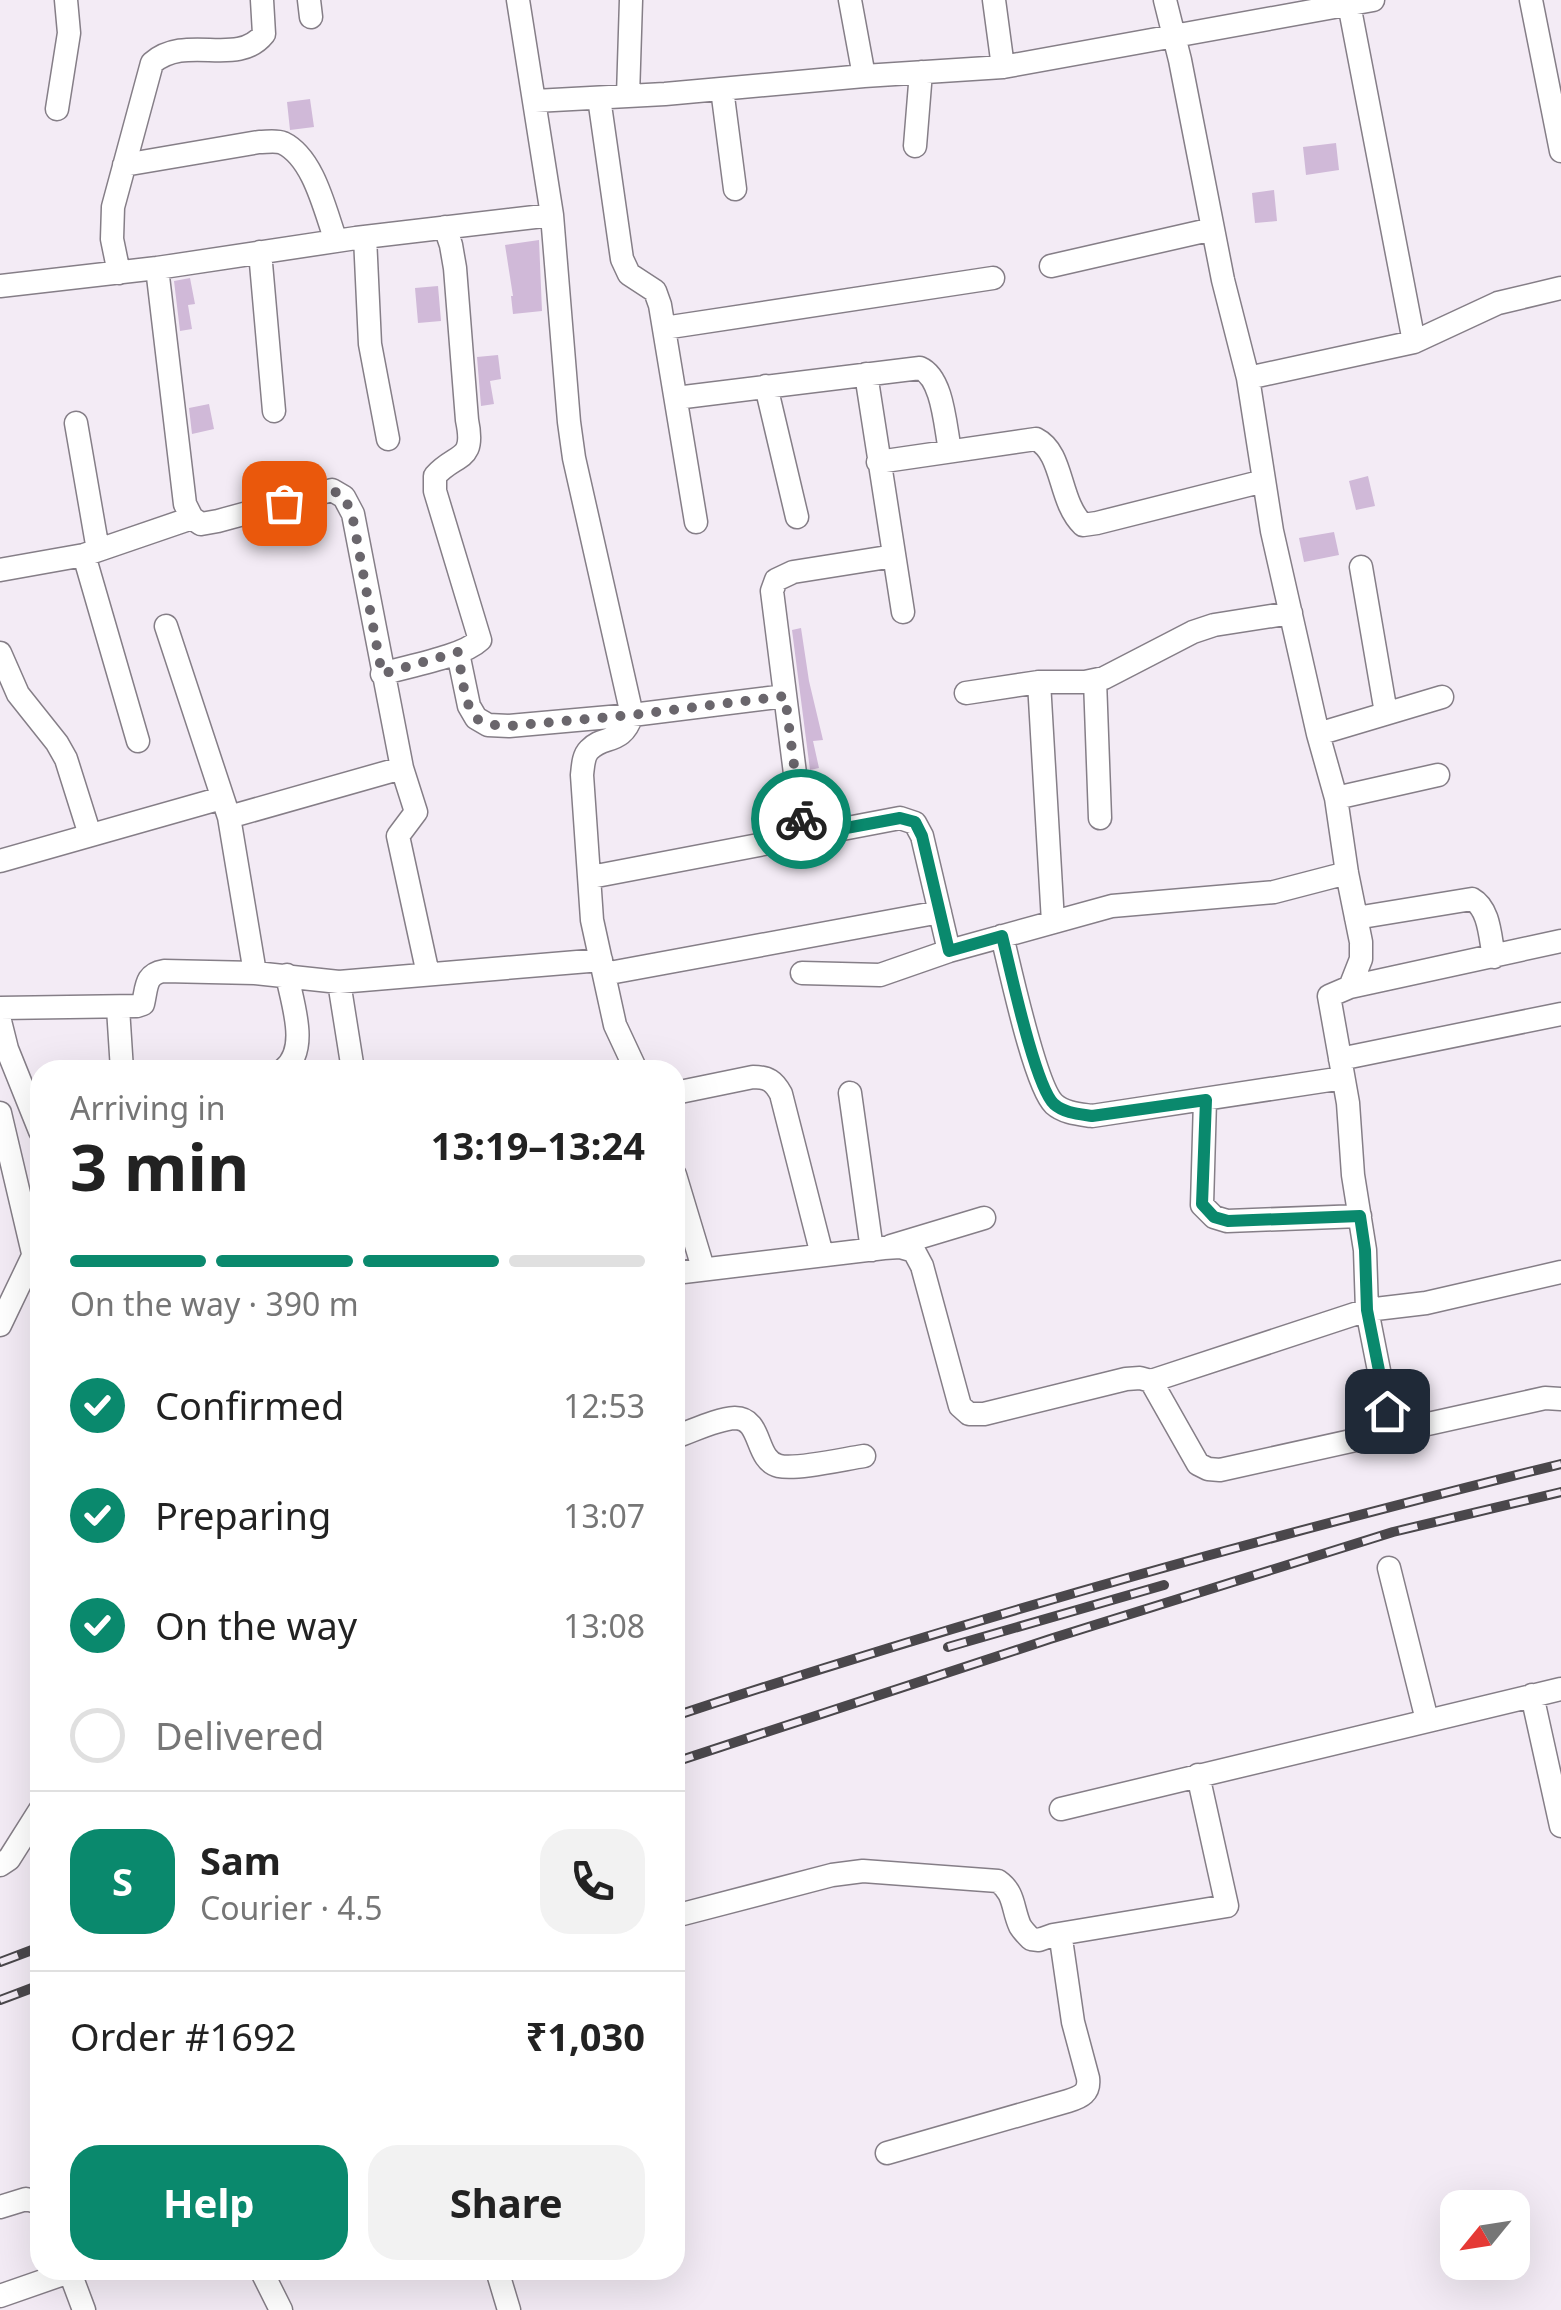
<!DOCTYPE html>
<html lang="en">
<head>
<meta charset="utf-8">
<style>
	:root { --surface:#fff; --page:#f2f2f2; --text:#222; --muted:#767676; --line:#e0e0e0; --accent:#0a896d }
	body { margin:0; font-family:"Noto Sans",sans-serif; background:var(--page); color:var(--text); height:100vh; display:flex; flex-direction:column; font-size:38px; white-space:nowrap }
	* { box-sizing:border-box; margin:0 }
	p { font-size:32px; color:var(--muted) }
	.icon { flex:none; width:55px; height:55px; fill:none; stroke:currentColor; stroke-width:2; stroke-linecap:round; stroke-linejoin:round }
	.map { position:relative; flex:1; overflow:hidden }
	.side { position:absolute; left:30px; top:1060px; width:655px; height:1220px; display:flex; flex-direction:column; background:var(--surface); border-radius:30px; box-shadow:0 10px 40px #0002 }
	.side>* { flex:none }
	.needle { width:65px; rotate:240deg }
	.controls { position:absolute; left:1440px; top:2190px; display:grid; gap:20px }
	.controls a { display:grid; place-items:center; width:90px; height:90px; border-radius:20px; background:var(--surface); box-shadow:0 10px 40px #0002; font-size:50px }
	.pin { position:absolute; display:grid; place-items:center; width:85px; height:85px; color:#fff; margin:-42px; border-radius:20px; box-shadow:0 5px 15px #0006 }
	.courier { position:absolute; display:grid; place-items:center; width:100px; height:100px; margin:-50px; border:8px solid #0a896d; border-radius:50%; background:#fff; color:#222; box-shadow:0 2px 12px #0007 }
	.headline em { font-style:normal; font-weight:700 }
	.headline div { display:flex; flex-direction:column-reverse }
	.headline { display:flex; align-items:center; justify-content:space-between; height:170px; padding:0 40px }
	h1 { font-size:65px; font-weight:700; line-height:75px }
	.bar { display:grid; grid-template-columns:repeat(4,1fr); gap:15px 10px; align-content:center; height:120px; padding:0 40px }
	.bar i { height:12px; border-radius:8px; background:var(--line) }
	.bar .current { background:var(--accent) }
	.bar p { grid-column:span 4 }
	.line { display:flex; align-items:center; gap:25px; padding:0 40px; border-top:2px solid var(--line) }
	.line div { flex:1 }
	.round { display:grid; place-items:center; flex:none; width:105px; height:105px; border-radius:30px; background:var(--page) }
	ol { padding:0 40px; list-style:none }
	li { display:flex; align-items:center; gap:30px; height:110px }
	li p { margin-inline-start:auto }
	li .icon { padding:10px; border-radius:50%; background:var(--accent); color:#fff; stroke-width:4 }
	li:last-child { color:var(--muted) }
	li i { width:55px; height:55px; border:5px solid var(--line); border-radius:50% }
	.cta { display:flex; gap:20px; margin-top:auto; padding:20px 40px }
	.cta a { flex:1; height:115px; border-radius:30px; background:var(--accent); color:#fff; font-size:40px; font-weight:700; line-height:115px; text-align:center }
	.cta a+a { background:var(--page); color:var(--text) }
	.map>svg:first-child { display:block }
</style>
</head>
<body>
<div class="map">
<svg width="1561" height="2310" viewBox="0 0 1561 2310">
	<rect width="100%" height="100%" fill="#f3ebf5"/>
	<path fill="#d0b9d8" d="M310,99L314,127L290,130L287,102Z
		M1336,143L1339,170L1306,175L1303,147Z
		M1274,190L1277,221L1255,223L1252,193Z
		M539,240L542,311L513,314L511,296H513L505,245Z
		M190,278L195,304L188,305L192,329L180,331L174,281Z
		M438,286L441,321L418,323L415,288Z
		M498,355L501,379L490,381L494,404L481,406L477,357Z
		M209,404L214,429L192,434L189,408Z
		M1368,476L1375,506L1356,510L1349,481Z
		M1334,532L1339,555L1304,562L1299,538Z
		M801,628L809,681L823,740L813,741L819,768L810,770L792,630Z"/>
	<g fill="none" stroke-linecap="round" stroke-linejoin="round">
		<defs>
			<path id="minor" d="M309,0L311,17
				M518,0L552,215L569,422L574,458L632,715C622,746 604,734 589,750C583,756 583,767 582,775L592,920L615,1025L636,1070
				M850,0L864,76
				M994,0L1003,67
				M1165,0L1180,60L1223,280L1248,378L1272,531L1318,734L1336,798L1347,873L1361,942V959L1350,987L1329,996L1348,1103L1353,1175L1365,1250L1367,1310L1387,1411L1395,1432
				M1531,0L1561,151
				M1349,4L1414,342
				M722,89L735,189
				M628,96L631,0
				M599,98L622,259L629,274L655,291L660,305L696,522
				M535,101L665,94L864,76L1003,67L1373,0
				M57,109L69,33L66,0
				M915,146L921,72
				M124,165L259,142C267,142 276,140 283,143C314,158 325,211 336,241
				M365,237L370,344L388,439
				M260,252L274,411
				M1051,266L1213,229
				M157,268L185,504L192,518L201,524L218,521L332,490L344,497L353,514L402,768L416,812L398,836L428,974
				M119,273L112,239L113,207L152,63C187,33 237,68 264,34L262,0
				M0,286L157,268L356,238L552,215
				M664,328L993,278
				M866,374L903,612
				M1248,378L1414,342L1498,303L1561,288
				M766,386L797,517
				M676,398L920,368C943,378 945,426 950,450
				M76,423L98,550
				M878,462L1036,439C1064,453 1058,501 1083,525L1097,523L1264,481
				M84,555L138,741
				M1361,567L1386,713
				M0,570L84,555L192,518
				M166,626L229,817L255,973
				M0,653L18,694L57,743L66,759L90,835
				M458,653L469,706L476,718L488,725L509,726L632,715L785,696
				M382,674C408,666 462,657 480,640L435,491V476C456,452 476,463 467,420L455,268L451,245L445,227
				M1095,680L1100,818
				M1039,682L1053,922
				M966,693L1039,682H1085L1104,678L1193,632L1214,625L1291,613
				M1318,734L1442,697
				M1336,798L1438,775
				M229,817L402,768
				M803,837L772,591L776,580L793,572L894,556
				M0,861L222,798
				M591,877L900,818L915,823L922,836L949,951
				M1356,918L1472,899C1490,909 1490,938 1494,957
				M1002,936C1010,968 1035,1086 1054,1104C1064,1113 1079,1114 1092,1116L1343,1078
				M802,973L880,975L949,951L1112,906L1274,892L1347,873
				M604,974L940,912
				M339,982L353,1070
				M1350,987L1561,941
				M0,1008L137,1006L143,1004C147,987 145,974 164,971L255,973L339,982L601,960
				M118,1008L122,1070
				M0,1021L7,1049L40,1131
				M1340,1059L1561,1014
				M283,1070C310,1050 292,1003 287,975
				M675,1093L753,1077C768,1077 774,1081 781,1094L822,1255
				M850,1093L872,1250
				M1205,1100L1202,1205L1214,1217L1227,1221L1360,1216
				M0,1113L40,1283
				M675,1175L703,1268
				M891,1246L984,1218
				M675,1273L884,1248L900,1247L914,1251L922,1266L960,1406L969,1414H984L1126,1379L1140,1378L1151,1381L1198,1464L1208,1469L1220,1470L1545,1398L1561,1399
				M0,1325L34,1254
				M1151,1381L1367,1310L1426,1303L1561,1272
				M675,1437C693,1431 716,1419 735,1418C763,1418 754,1460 779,1466C797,1470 844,1459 864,1456
				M1389,1568L1427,1720
				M1532,1695L1561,1826
				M1061,1809L1561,1689
				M0,1865L9,1859L40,1810
				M675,1916L832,1875L863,1871L998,1881C1015,1893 1012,1908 1020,1926C1023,1931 1027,1935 1031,1939L1039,1940L1053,1935L1061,1939L1073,2022L1088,2078C1090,2093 1081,2097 1068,2101L887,2153
				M1053,1935L1227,1906L1198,1775
				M0,2207L26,2199L40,2203
				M69,2270L84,2310
				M261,2270L281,2310
				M497,2270L509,2310
				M0,2296L69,2272"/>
		</defs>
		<use href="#minor" stroke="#857e87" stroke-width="25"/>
		<use href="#minor" stroke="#fff" stroke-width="22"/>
		<defs>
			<path id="rail" d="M948,1647L1164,1585
				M675,1716C966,1620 1263,1537 1561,1464
				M675,1762L1050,1639L1393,1532L1561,1492
				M0,1962L40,1947
				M0,2000L40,1985"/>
		</defs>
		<use href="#rail" stroke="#4a474b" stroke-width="10"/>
		<use href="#rail" stroke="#f3ebf5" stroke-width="6" stroke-dasharray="19" stroke-linecap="butt"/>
	</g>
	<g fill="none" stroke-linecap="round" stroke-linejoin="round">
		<path stroke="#6a666c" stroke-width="10" stroke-dasharray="0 18" d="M284,503L332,490L344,497L352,514L382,674L458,652C461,669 464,706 476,718C485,726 498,725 509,726L632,715L785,696L801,819"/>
		<path stroke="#0a896d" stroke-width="12" d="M801,819L803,836L900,818L915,822L922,836L949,951L1002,936C1010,968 1035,1086 1054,1104C1064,1113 1079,1114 1092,1116L1206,1100L1202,1204L1214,1217L1228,1221L1360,1216L1365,1250L1367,1310L1387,1411"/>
	</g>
</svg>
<div class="controls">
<a><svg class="needle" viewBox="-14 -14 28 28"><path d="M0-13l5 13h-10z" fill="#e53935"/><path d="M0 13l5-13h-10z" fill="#767676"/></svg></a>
</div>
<div class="pin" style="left:284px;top:503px;background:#ea580c"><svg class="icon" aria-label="bag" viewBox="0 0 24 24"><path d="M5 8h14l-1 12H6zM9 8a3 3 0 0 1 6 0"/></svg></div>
<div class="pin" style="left:1387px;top:1411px;background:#1f2937"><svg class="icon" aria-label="home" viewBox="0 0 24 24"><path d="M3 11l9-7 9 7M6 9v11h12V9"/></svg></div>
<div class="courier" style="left:801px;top:819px"><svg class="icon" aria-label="bike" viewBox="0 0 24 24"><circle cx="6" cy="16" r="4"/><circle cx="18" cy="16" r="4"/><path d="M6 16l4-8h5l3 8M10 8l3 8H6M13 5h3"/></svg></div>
<section class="side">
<div class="headline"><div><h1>3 min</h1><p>Arriving in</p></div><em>13:19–13:24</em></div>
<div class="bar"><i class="current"></i><i class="current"></i><i class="current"></i><i></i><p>On the way · 390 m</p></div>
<ol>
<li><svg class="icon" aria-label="check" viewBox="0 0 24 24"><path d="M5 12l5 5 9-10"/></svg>Confirmed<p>12:53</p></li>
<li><svg class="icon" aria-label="check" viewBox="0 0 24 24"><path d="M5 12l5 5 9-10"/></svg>Preparing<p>13:07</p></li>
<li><svg class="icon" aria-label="check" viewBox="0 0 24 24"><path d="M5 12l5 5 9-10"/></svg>On the way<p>13:08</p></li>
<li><i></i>Delivered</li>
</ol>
<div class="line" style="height:180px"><b class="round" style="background:var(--accent);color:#fff">S</b><div><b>Sam</b><p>Courier · 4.5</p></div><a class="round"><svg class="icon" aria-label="phone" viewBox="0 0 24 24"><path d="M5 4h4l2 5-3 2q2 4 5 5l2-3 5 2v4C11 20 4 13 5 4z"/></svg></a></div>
<div class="line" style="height:130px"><div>Order #1692</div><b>₹1,030</b></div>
<div class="cta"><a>Help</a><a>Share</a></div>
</section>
</div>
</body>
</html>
